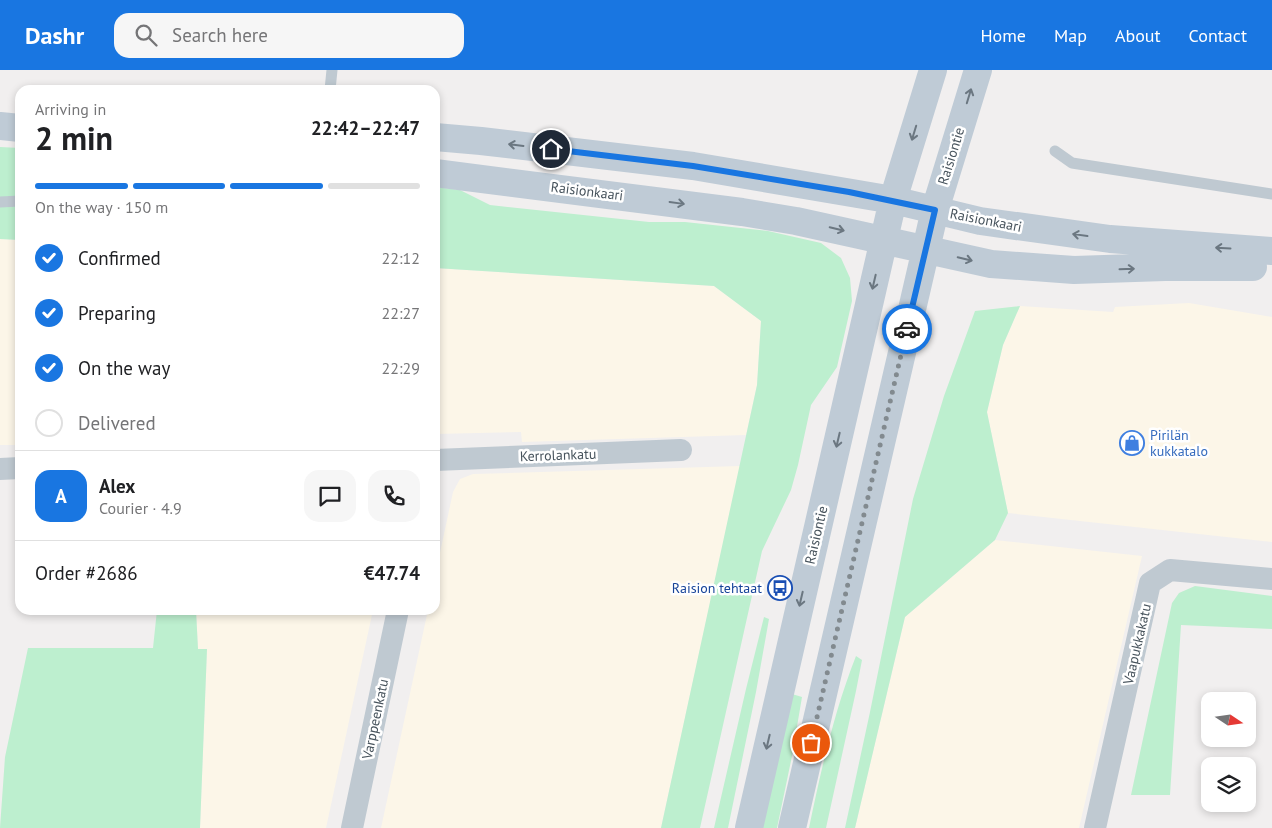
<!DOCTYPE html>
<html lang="en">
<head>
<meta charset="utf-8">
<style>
	:root { --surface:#fff; --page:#f6f6f6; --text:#202124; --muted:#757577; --line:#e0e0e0; --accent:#1976e1 }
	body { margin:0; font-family:"PT Sans",sans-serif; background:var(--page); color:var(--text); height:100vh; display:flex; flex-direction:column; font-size:19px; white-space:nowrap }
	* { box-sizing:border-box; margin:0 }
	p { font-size:16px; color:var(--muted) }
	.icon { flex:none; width:28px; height:28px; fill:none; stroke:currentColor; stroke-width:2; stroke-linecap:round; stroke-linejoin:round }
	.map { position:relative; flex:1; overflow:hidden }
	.drawer { position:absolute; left:15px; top:15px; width:425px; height:530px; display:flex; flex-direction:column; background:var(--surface); border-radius:15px; box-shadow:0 2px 8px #0003 }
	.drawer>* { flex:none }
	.needle { width:32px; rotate:103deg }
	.tools { position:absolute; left:1201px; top:622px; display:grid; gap:10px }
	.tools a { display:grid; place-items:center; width:55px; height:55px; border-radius:10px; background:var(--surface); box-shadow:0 2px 8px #0003; font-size:25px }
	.pin { position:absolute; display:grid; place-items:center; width:42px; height:42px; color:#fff; margin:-21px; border:2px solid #fff; border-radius:50%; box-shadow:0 1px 5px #0007 }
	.courier { position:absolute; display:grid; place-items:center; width:50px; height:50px; margin:-25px; border:4px solid #1976e1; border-radius:50%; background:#fff; color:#222; box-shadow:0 1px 6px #0007 }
	.headline em { font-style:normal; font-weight:800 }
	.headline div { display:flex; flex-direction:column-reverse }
	.headline { display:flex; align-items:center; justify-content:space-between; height:85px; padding:0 20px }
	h1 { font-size:32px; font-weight:800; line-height:38px }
	.bar { display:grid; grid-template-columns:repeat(4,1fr); gap:8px 5px; align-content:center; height:60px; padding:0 20px }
	.bar i { height:6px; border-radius:4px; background:var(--line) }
	.bar .selected { background:var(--accent) }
	.bar p { grid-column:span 4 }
	.line { display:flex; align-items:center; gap:12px; padding:0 20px; border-top:1px solid var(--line) }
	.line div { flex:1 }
	.round { display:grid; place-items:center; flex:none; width:52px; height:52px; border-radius:15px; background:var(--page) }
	ol { padding:0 20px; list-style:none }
	li { display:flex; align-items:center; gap:15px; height:55px }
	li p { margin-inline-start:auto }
	li .icon { padding:5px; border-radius:50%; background:var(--accent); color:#fff; stroke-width:4 }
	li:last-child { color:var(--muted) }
	li i { width:28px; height:28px; border:2px solid var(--line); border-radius:50% }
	header { display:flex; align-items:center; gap:30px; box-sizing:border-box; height:70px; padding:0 25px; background:var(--accent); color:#fff }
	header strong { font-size:24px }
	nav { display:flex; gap:28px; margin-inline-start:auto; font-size:18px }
	.search { width:350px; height:45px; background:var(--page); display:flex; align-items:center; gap:12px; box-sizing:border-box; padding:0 18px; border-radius:15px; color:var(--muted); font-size:19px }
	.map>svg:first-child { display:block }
</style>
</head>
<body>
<header>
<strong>Dashr</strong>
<div class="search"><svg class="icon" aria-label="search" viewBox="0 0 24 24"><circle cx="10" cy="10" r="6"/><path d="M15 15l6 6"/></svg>Search here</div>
<nav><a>Home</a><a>Map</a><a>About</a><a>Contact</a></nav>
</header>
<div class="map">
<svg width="1272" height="758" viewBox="0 0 1272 758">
	<rect width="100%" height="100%" fill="#f1efef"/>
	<path fill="#fcf6e8" d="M0,169L20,170V375H0Z
		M435,198L714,216L761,251L757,315L746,365L522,372L521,362L435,364Z
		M1189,233L1272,247V472L1008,443L987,342L1003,275L1020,236L1113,242L1115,237Z
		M740,396L661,758H381L428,540H435V506L453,422L460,409L473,404Z
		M995,470L1142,486L1079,758H855L905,547Z
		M196,540H373L326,758H200L207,579H198Z"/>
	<path fill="#bdefcf" d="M0,77L20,78V170L0,169Z
		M435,117L460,120L490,135L649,152H685L768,161L821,173L841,188L850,208L852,231L837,297L811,335L798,395L791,420L762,481L700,758H661L757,315L761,251L714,216L435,198Z
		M1020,236L1003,275L987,342L1008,443L995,470L905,547L855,758H845L870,642L913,429L944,326L975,241Z
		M1195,516L1272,526V559L1181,555L1170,725H1131L1172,533L1179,523Z
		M157,540H196L198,579H207L200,758H0L5,687L28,578H153Z
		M764,547L769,549L756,622L728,758H714L746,619Z
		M856,586L862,590L856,621L826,758H809C821,700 834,642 856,586Z
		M792,624L802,627L792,686L777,758H762Z"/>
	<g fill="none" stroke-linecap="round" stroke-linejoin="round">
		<path stroke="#bfc9d1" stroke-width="11" d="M330,20L332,0
			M1055,81L1072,93L1272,124
			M0,132L20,131"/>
		<path stroke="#bfc9d1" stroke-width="22" d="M435,390L681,380
			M0,399L20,398
			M352,758L398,540
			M1095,758L1150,513L1170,500L1272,509"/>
		<path stroke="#bfcbd6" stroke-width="28" d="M0,56L20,58
			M435,67L481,71L693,96L893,130L980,151L1110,169L1272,181
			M435,103L742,142L796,151L991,194L1074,200L1165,197H1253
			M749,758L893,130L933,0
			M792,758L935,140L978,0"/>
	</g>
	<defs><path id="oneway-shaft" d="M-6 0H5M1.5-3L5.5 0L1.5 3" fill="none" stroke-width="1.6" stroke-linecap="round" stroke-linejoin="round" transform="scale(1.25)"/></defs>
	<g stroke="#6b7781">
		<use href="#oneway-shaft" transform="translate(969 26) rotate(-73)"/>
		<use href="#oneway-shaft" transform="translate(914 63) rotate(107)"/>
		<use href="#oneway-shaft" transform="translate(516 75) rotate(-173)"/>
		<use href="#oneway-shaft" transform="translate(677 133) rotate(8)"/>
		<use href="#oneway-shaft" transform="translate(837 159) rotate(13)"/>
		<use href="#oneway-shaft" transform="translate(1080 165) rotate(-172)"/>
		<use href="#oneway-shaft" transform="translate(1223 178) rotate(-177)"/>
		<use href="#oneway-shaft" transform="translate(965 189) rotate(13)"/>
		<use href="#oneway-shaft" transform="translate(1127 199) rotate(-2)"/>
		<use href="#oneway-shaft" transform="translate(874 212) rotate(103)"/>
		<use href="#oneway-shaft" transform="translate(838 370) rotate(103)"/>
		<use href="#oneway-shaft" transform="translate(801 529) rotate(103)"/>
		<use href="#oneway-shaft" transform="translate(768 672) rotate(103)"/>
	</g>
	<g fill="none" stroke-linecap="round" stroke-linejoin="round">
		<path stroke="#828a8f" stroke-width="5" stroke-dasharray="0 9" d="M811,673L907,259"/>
		<path stroke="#1976e1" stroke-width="6" d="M551,79L693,96L849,122L935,140L907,259"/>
	</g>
	<defs>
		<symbol id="shop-ring" viewBox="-11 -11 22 22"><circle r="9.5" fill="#fff" stroke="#3f7fe0" stroke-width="1.5"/><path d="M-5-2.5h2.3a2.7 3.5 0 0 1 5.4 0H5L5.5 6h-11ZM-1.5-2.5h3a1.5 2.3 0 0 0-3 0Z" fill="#3f7fe0"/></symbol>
		<symbol id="bus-ring" viewBox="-11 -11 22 22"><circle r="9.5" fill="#fff" stroke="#1a4fb4" stroke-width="1.5"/><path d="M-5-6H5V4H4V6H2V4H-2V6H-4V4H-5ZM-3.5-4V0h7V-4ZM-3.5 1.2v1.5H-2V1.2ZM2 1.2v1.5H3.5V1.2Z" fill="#1a4fb4"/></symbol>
	</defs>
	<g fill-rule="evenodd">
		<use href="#shop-ring" x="1118" y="359" width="28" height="28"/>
		<use href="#bus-ring" x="766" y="504" width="28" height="28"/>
	</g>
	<g text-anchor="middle" stroke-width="5" stroke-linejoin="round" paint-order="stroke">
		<g font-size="14" fill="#47535c" stroke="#fff">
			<text transform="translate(951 86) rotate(-73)" y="5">Raisiontie</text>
			<text transform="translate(587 121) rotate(7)" y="5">Raisionkaari</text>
			<text transform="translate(986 150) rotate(11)" y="5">Raisionkaari</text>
			<text transform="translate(558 385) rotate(-2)" y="5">Kerrolankatu</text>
			<text transform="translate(816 465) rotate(-77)" y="5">Raisiontie</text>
			<text transform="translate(1137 574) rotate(-77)" y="5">Vaapukkakatu</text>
			<text transform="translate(375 649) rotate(-78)" y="5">Varppeenkatu</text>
		</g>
		<g font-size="14" fill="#366cbe" stroke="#fff" text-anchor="start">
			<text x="1150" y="370">Pirilän<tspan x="1150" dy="16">kukkatalo</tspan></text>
		</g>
		<g font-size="14" fill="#164399" stroke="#fff" text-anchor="end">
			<text x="762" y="523">Raision tehtaat</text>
		</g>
	</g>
</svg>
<div class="tools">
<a><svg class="needle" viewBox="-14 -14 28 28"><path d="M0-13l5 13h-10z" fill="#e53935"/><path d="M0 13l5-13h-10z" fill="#757577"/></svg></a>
<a><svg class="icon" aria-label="layers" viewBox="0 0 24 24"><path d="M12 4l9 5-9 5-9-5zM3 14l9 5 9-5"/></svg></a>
</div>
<div class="pin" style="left:811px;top:673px;background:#ea580c"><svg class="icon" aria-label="bag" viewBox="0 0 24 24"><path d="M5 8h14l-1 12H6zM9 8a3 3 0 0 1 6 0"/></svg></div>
<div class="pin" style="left:551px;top:79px;background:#1f2937"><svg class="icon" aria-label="home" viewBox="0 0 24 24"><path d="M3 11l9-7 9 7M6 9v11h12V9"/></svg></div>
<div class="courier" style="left:907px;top:259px"><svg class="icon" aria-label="car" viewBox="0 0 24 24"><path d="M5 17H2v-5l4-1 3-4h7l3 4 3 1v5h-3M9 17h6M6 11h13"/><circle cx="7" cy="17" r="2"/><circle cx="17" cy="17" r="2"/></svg></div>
<section class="drawer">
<div class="headline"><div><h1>2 min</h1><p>Arriving in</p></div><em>22:42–22:47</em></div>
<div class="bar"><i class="selected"></i><i class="selected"></i><i class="selected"></i><i></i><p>On the way · 150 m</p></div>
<ol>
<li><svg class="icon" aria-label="check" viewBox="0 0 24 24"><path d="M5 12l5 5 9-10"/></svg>Confirmed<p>22:12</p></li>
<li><svg class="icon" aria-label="check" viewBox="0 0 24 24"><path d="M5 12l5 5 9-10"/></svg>Preparing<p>22:27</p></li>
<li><svg class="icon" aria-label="check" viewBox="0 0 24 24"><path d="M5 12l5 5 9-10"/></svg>On the way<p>22:29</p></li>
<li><i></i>Delivered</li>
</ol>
<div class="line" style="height:90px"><b class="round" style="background:var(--accent);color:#fff">A</b><div><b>Alex</b><p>Courier · 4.9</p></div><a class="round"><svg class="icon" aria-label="chat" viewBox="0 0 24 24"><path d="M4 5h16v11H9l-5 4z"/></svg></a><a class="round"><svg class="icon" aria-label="phone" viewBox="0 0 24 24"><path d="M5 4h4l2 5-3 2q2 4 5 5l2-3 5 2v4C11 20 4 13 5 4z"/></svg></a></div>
<div class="line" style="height:65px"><div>Order #2686</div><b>€47.74</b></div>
</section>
</div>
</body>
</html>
